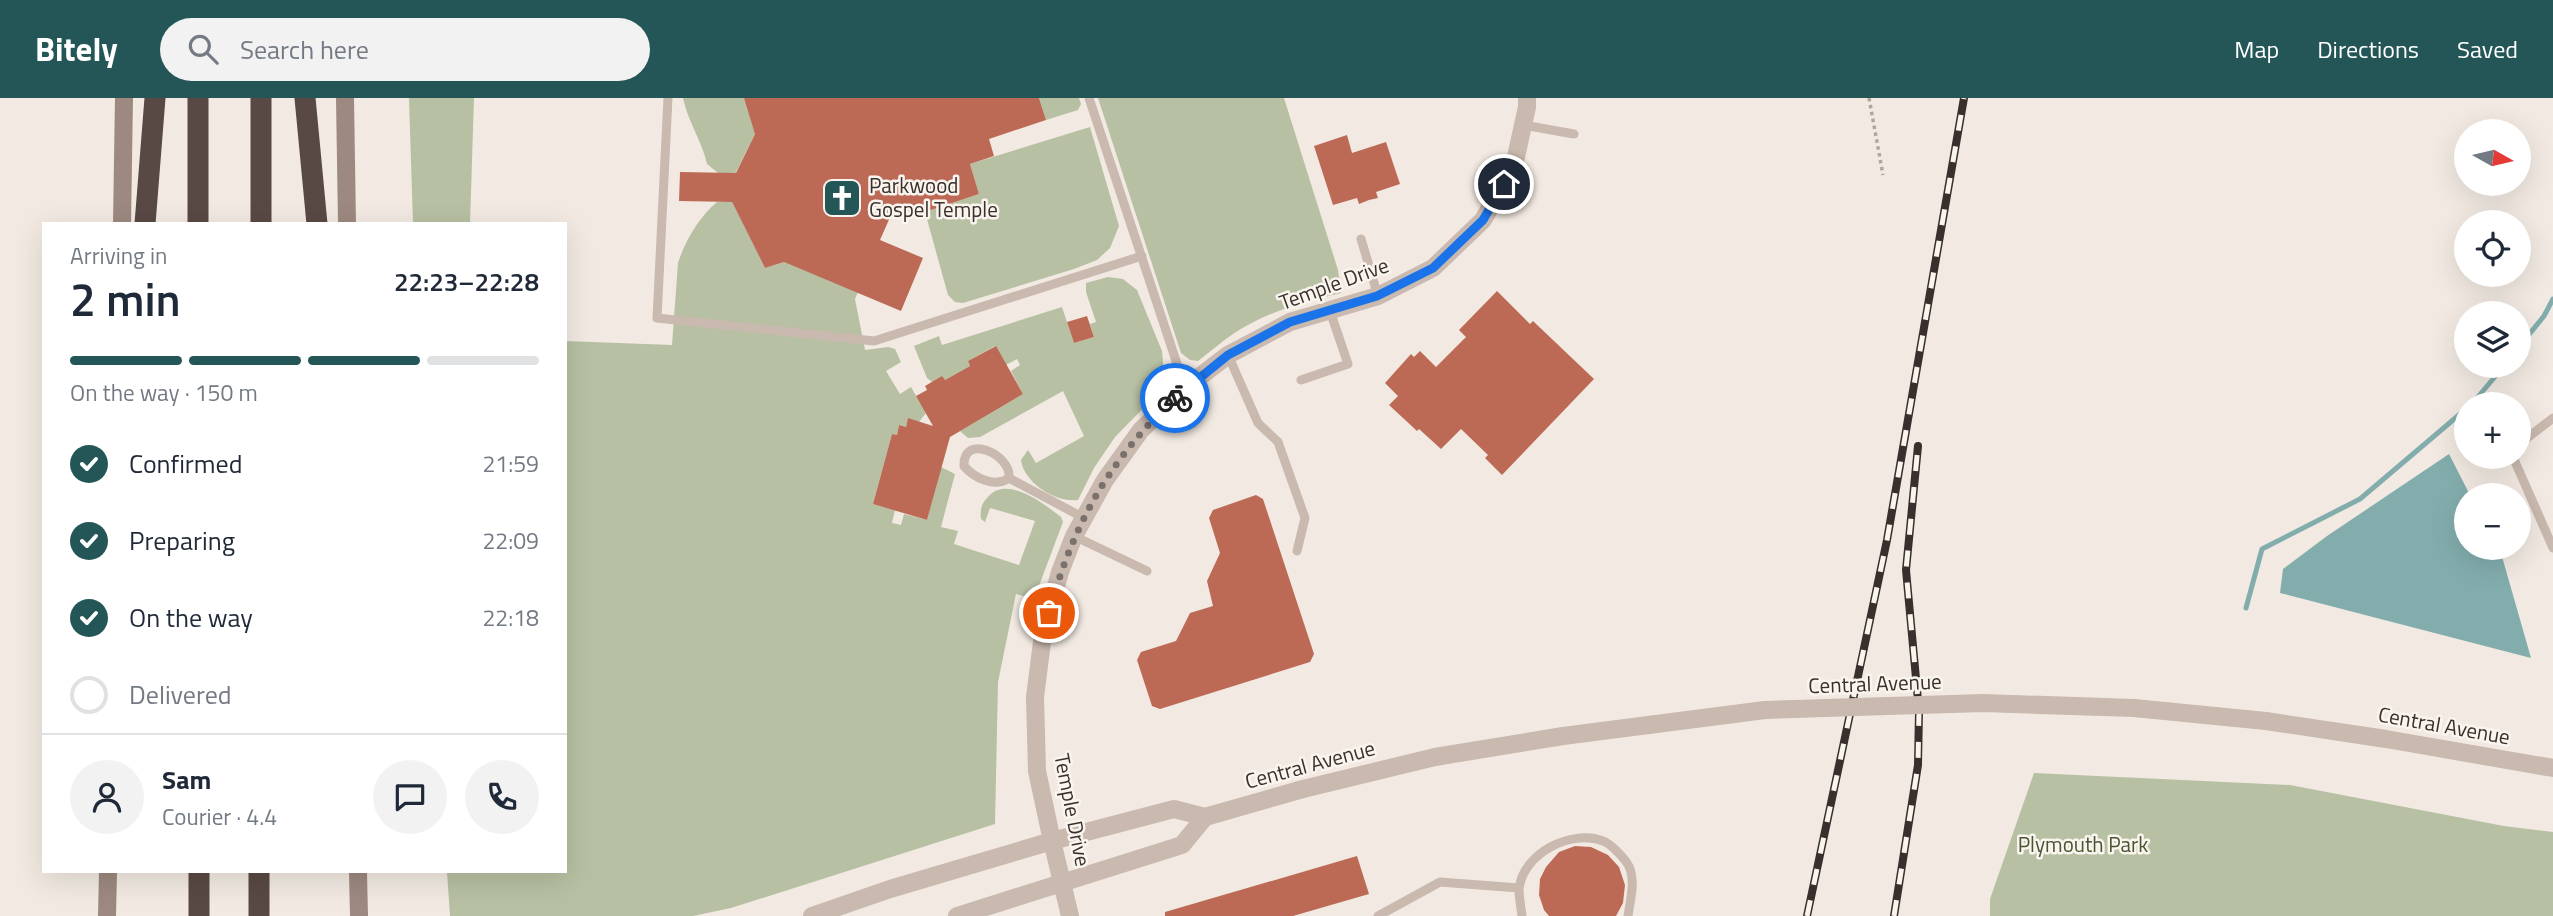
<!DOCTYPE html>
<html lang="en">
<head>
<meta charset="utf-8">
<style>
	:root { --surface:#fff; --page:#f2f2f3; --text:#1f2937; --muted:#747a83; --line:#e0e1e3; --accent:#245657 }
	body { margin:0; font-family:"Titillium Web",sans-serif; background:var(--page); color:var(--text); height:100vh; display:flex; flex-direction:column; font-size:26px; white-space:nowrap }
	* { box-sizing:border-box; margin:0 }
	p { font-size:23px; color:var(--muted) }
	.icon { flex:none; width:38px; height:38px; fill:none; stroke:currentColor; stroke-width:2; stroke-linecap:round; stroke-linejoin:round }
	.map { position:relative; flex:1; overflow:hidden }
	.sheet { position:absolute; left:42px; top:124px; width:525px; height:651px; display:flex; flex-direction:column; background:var(--surface); border-radius:0px; box-shadow:0 7px 28px #0002 }
	.sheet>* { flex:none }
	.needle { width:46px; rotate:98deg }
	.buttons { position:absolute; left:2454px; top:21px; display:grid; gap:14px }
	.buttons a { display:grid; place-items:center; width:77px; height:77px; border-radius:50%; background:var(--surface); box-shadow:0 7px 28px #0002; font-size:35px }
	.pin { position:absolute; display:grid; place-items:center; width:60px; height:60px; color:#fff; margin:-30px; border:4px solid #fff; border-radius:50%; box-shadow:0 2px 7px #0007 }
	.courier { position:absolute; display:grid; place-items:center; width:70px; height:70px; margin:-35px; border:5px solid #1a73e8; border-radius:50%; background:#fff; color:#222; box-shadow:0 2px 9px #0007 }
	.headline em { font-style:normal; font-weight:600 }
	.headline div { display:flex; flex-direction:column-reverse }
	.headline { display:flex; align-items:center; justify-content:space-between; height:119px; padding:0 28px }
	h1 { font-size:46px; font-weight:600; line-height:52px }
	.bar { display:grid; grid-template-columns:repeat(4,1fr); gap:10px 7px; align-content:center; height:84px; padding:0 28px }
	.bar i { height:9px; border-radius:5px; background:var(--line) }
	.bar .selected { background:var(--accent) }
	.bar p { grid-column:span 4 }
	.line { display:flex; align-items:center; gap:18px; padding:0 28px; border-top:2px solid var(--line) }
	.line div { flex:1 }
	.round { display:grid; place-items:center; flex:none; width:74px; height:74px; border-radius:37px; background:var(--page) }
	ol { padding:0 28px; list-style:none }
	li { display:flex; align-items:center; gap:21px; height:77px }
	li p { margin-inline-start:auto }
	li .icon { padding:7px; border-radius:50%; background:var(--accent); color:#fff; stroke-width:4 }
	li:last-child { color:var(--muted) }
	li i { width:38px; height:38px; border:4px solid var(--line); border-radius:50% }
	header { display:flex; align-items:center; gap:42px; box-sizing:border-box; height:98px; padding:0 35px; background:var(--accent); color:#fff }
	header strong { font-size:33px }
	nav { display:flex; gap:38px; margin-inline-start:auto; font-size:24px }
	.search { width:490px; height:63px; background:var(--page); display:flex; align-items:center; gap:18px; box-sizing:border-box; padding:0 24px; border-radius:38px; color:var(--muted); font-size:26px }
	.map>svg:first-child { display:block }
</style>
</head>
<body>
<header>
<strong>Bitely</strong>
<div class="search"><svg class="icon" aria-label="search" viewBox="0 0 24 24"><circle cx="10" cy="10" r="6"/><path d="M15 15l6 6"/></svg>Search here</div>
<nav><a>Map</a><a>Directions</a><a>Saved</a></nav>
</header>
<div class="map">
<svg width="2553" height="818" viewBox="0 0 2553 818">
	<rect width="100%" height="100%" fill="#f2eae2"/>
	<path fill="#b7c0a2" d="M409,0H474L470,126H413Z
		M683,0H744L759,28L735,76L718,75L707,66C702,43 688,24 683,0Z
		M1039,0H1079L1081,6L1078,12L1046,22Z
		M1098,0H1284L1338,172L1341,195C1303,204 1266,214 1233,236C1221,244 1210,254 1198,263L1190,262L1181,255Z
		M1090,29L1119,128L1110,150L1097,162L1074,171L963,205L955,204L948,197L925,114L979,96L970,66Z
		M717,104H732L765,170L784,164L858,194L855,201L865,252L888,249L895,251L901,264L886,273L900,296L911,289L926,315L919,324L908,321L906,329L899,327L897,337L892,336L873,406L895,412L892,425L901,427L904,416L927,422L941,369L955,376L941,429L958,433L954,446L1019,467L1035,423L990,410L985,424L981,421C980,413 981,406 987,400C1006,376 1043,405 1061,419L1063,424L1034,501L1016,496L998,584L995,726L731,810L693,818H450L447,774H565V243L672,247L678,165C685,143 699,119 717,104Z
		M1108,179L1123,181L1137,192L1162,253L1165,288L1115,339L1094,370L1078,402C1056,405 1024,385 1021,362L1028,352L1036,365L1084,338L1063,293L980,339L968,340L960,333L1023,296L1011,273L1020,267L1017,261L1006,267L995,248L968,263L970,268L945,282L932,284L927,280L914,248L939,238L942,247L1062,209L1074,245L1094,239L1090,226L1096,224L1086,194V185Z
		M2034,675L2290,687L2504,728L2553,734V818H1990V801Z"/>
	<path fill="#83adad" d="M2449,356L2470,397H2466V450H2497L2503,462L2531,560L2280,495L2283,471L2327,438Z"/>
	<g fill="none" stroke-linecap="round" stroke-linejoin="round">
		<path stroke="#83adad" stroke-width="5" d="M2518,250L2544,218L2553,201
			M2472,306L2504,268
			M2246,510L2262,451L2360,401L2466,311"/>
	</g>
	<path fill="#bc6a55" d="M744,0H1039L1046,22L989,41L994,58L970,66L979,96L916,117L895,108L880,142L923,160L901,213L784,164L765,170L732,104L679,103L680,74L736,75L755,36Z
		M1347,37L1352,55L1386,44L1400,86L1376,94L1378,100L1369,102L1359,106L1357,100L1333,107L1314,48Z
		M1497,193L1530,226L1533,223L1594,281L1502,377L1485,360L1488,357L1461,331L1441,351L1419,331L1417,333L1389,307L1398,298L1385,285L1411,256L1414,259L1420,253L1436,269L1466,239L1459,232Z
		M1087,218L1094,239L1074,245L1067,224Z
		M996,248L1023,296L950,339L927,422L873,406L892,336L897,337L899,327L906,329L908,320L933,328L916,298L927,292L925,288L942,278L945,282L970,268L968,263Z
		M1256,397L1263,401L1314,556L1310,564L1160,611L1152,608L1137,562L1141,554L1176,543L1190,515L1213,508L1207,483L1220,455L1209,420L1213,412Z
		M1575,748L1591,749L1608,757L1619,769L1625,787L1623,805L1616,818H1549L1544,812L1539,797L1540,781L1546,769L1559,754Z
		M1357,758L1369,796L1293,818H1165V814Z"/>
	<g fill="none" stroke-linecap="round" stroke-linejoin="round">
		<path stroke="#b5a498" stroke-width="3.5" stroke-dasharray="3.5 3.5" stroke-linecap="butt" d="M1869,0L1883,77"/>
		<path stroke="#c9b9ae" stroke-width="9" d="M668,0L657,220L874,243L1142,158
			M1089,0L1185,290
			M1523,27L1574,36
			M1361,141L1378,198
			M1228,257L1258,325L1278,344L1305,420L1297,453
			M1301,282L1348,266L1330,213
			M2518,347L2553,320
			M2513,359L2553,450
			M1009,380C1012,357 963,334 964,368C974,380 995,390 1009,380L1084,420
			M1074,438L1147,473
			M1378,818L1440,784L1519,790
			M1522,818C1521,810 1519,799 1519,791C1523,755 1571,731 1603,743C1610,745 1623,759 1627,765C1637,779 1630,803 1628,818"/>
		<path stroke="#c9b9ae" stroke-width="18" d="M1052,743L1037,673L1035,599L1043,536L1060,474L1074,438L1105,382L1141,332L1185,290L1228,257L1290,224L1378,198L1433,170L1483,122L1514,68L1527,9V0"/>
		<path stroke="#c9b9ae" stroke-width="18" d="M2134,610L2266,623L2386,641L2553,670
			M1052,743L1070,818
			M812,818L890,791L1052,743L1174,711L1205,719L1303,691L1435,659L1563,638L1765,612
			M957,818L1182,747L1205,719"/>
		<path stroke="#9d897f" stroke-width="18" d="M345,0L347,126
			M122,126L124,0
			M358,774L359,818
			M107,818L108,774"/>
		<path stroke="#594944" stroke-width="21" d="M198,0V126
			M305,0L317,126
			M145,126L155,0
			M261,126V0
			M199,774V818
			M259,818V774"/>
		<defs>
			<path id="rail" d="M1807,818L1887,442L1964,0
				M1894,818L1918,667L1919,613L1906,472L1918,348"/>
		</defs>
		<use href="#rail" stroke="#392f2c" stroke-width="8"/>
		<use href="#rail" stroke="#f9f4ee" stroke-width="5" stroke-dasharray="16" stroke-linecap="butt"/>
		<path stroke="#c9b9ae" stroke-width="18" d="M1765,612L1983,605L2134,610"/>
	</g>
	<g fill="none" stroke-linecap="round" stroke-linejoin="round">
		<path stroke="#7a706c" stroke-width="7" stroke-dasharray="0 12.6" d="M1049,515C1072,428 1109,362 1175,300"/>
		<path stroke="#1a73e8" stroke-width="9" d="M1175,300L1228,257L1290,224L1377,198L1433,170L1483,122L1504,86"/>
	</g>
	<defs>
		<symbol id="church-square" viewBox="-11 -11 22 22"><rect x="-9" y="-9" width="18" height="18" rx="4" fill="#245657" stroke="#f9f4ee"/><path d="M-1.2-6h2.4v3.5h3.3v2.4h-3.3V6h-2.4V-.1h-3.3v-2.4h3.3Z" fill="#fff"/></symbol>
	</defs>
	<g fill-rule="evenodd">
		<use href="#church-square" x="820" y="78" width="44" height="44"/>
	</g>
	<g text-anchor="middle" stroke-width="5" stroke-linejoin="round" paint-order="stroke">
		<g font-size="21" fill="#392f2c" stroke="#f9f4ee" text-anchor="start">
			<text x="869" y="95">Parkwood<tspan x="869" dy="24">Gospel Temple</tspan></text>
		</g>
		<g font-size="21" fill="#392f2c" stroke="#f9f4ee">
			<text transform="translate(1334 186) rotate(-20)" y="7">Temple Drive</text>
			<text transform="translate(1875 586) rotate(-2)" y="7">Central Avenue</text>
			<text transform="translate(2444 628) rotate(10)" y="7">Central Avenue</text>
			<text transform="translate(1310 667) rotate(-15)" y="7">Central Avenue</text>
			<text transform="translate(1072 712) rotate(79)" y="7">Temple Drive</text>
		</g>
		<g font-size="21" fill="#495531" stroke="#f9f4ee">
			<text x="2083" y="754">Plymouth Park</text>
		</g>
	</g>
</svg>
<div class="buttons">
<a><svg class="needle" viewBox="-14 -14 28 28"><path d="M0-13l5 13h-10z" fill="#e53935"/><path d="M0 13l5-13h-10z" fill="#747a83"/></svg></a>
<a><svg class="icon" aria-label="locate" viewBox="0 0 24 24"><circle cx="12" cy="12" r="6"/><path d="M12 2v4M12 18v4M2 12h4M18 12h4"/></svg></a>
<a><svg class="icon" aria-label="layers" viewBox="0 0 24 24"><path d="M12 4l9 5-9 5-9-5zM3 14l9 5 9-5"/></svg></a>
<a>+</a>
<a>−</a>
</div>
<div class="pin" style="left:1049px;top:515px;background:#ea580c"><svg class="icon" aria-label="bag" viewBox="0 0 24 24"><path d="M5 8h14l-1 12H6zM9 8a3 3 0 0 1 6 0"/></svg></div>
<div class="pin" style="left:1504px;top:86px;background:#1f2937"><svg class="icon" aria-label="home" viewBox="0 0 24 24"><path d="M3 11l9-7 9 7M6 9v11h12V9"/></svg></div>
<div class="courier" style="left:1175px;top:300px"><svg class="icon" aria-label="bike" viewBox="0 0 24 24"><circle cx="6" cy="16" r="4"/><circle cx="18" cy="16" r="4"/><path d="M6 16l4-8h5l3 8M10 8l3 8H6M13 5h3"/></svg></div>
<section class="sheet">
<div class="headline"><div><h1>2 min</h1><p>Arriving in</p></div><em>22:23–22:28</em></div>
<div class="bar"><i class="selected"></i><i class="selected"></i><i class="selected"></i><i></i><p>On the way · 150 m</p></div>
<ol>
<li><svg class="icon" aria-label="check" viewBox="0 0 24 24"><path d="M5 12l5 5 9-10"/></svg>Confirmed<p>21:59</p></li>
<li><svg class="icon" aria-label="check" viewBox="0 0 24 24"><path d="M5 12l5 5 9-10"/></svg>Preparing<p>22:09</p></li>
<li><svg class="icon" aria-label="check" viewBox="0 0 24 24"><path d="M5 12l5 5 9-10"/></svg>On the way<p>22:18</p></li>
<li><i></i>Delivered</li>
</ol>
<div class="line" style="height:126px"><a class="round"><svg class="icon" aria-label="person" viewBox="0 0 24 24"><circle cx="12" cy="8" r="4"/><path d="M4 21q1-7 8-7t8 7"/></svg></a><div><b>Sam</b><p>Courier · 4.4</p></div><a class="round"><svg class="icon" aria-label="chat" viewBox="0 0 24 24"><path d="M4 5h16v11H9l-5 4z"/></svg></a><a class="round"><svg class="icon" aria-label="phone" viewBox="0 0 24 24"><path d="M5 4h4l2 5-3 2q2 4 5 5l2-3 5 2v4C11 20 4 13 5 4z"/></svg></a></div>
</section>
</div>
</body>
</html>
